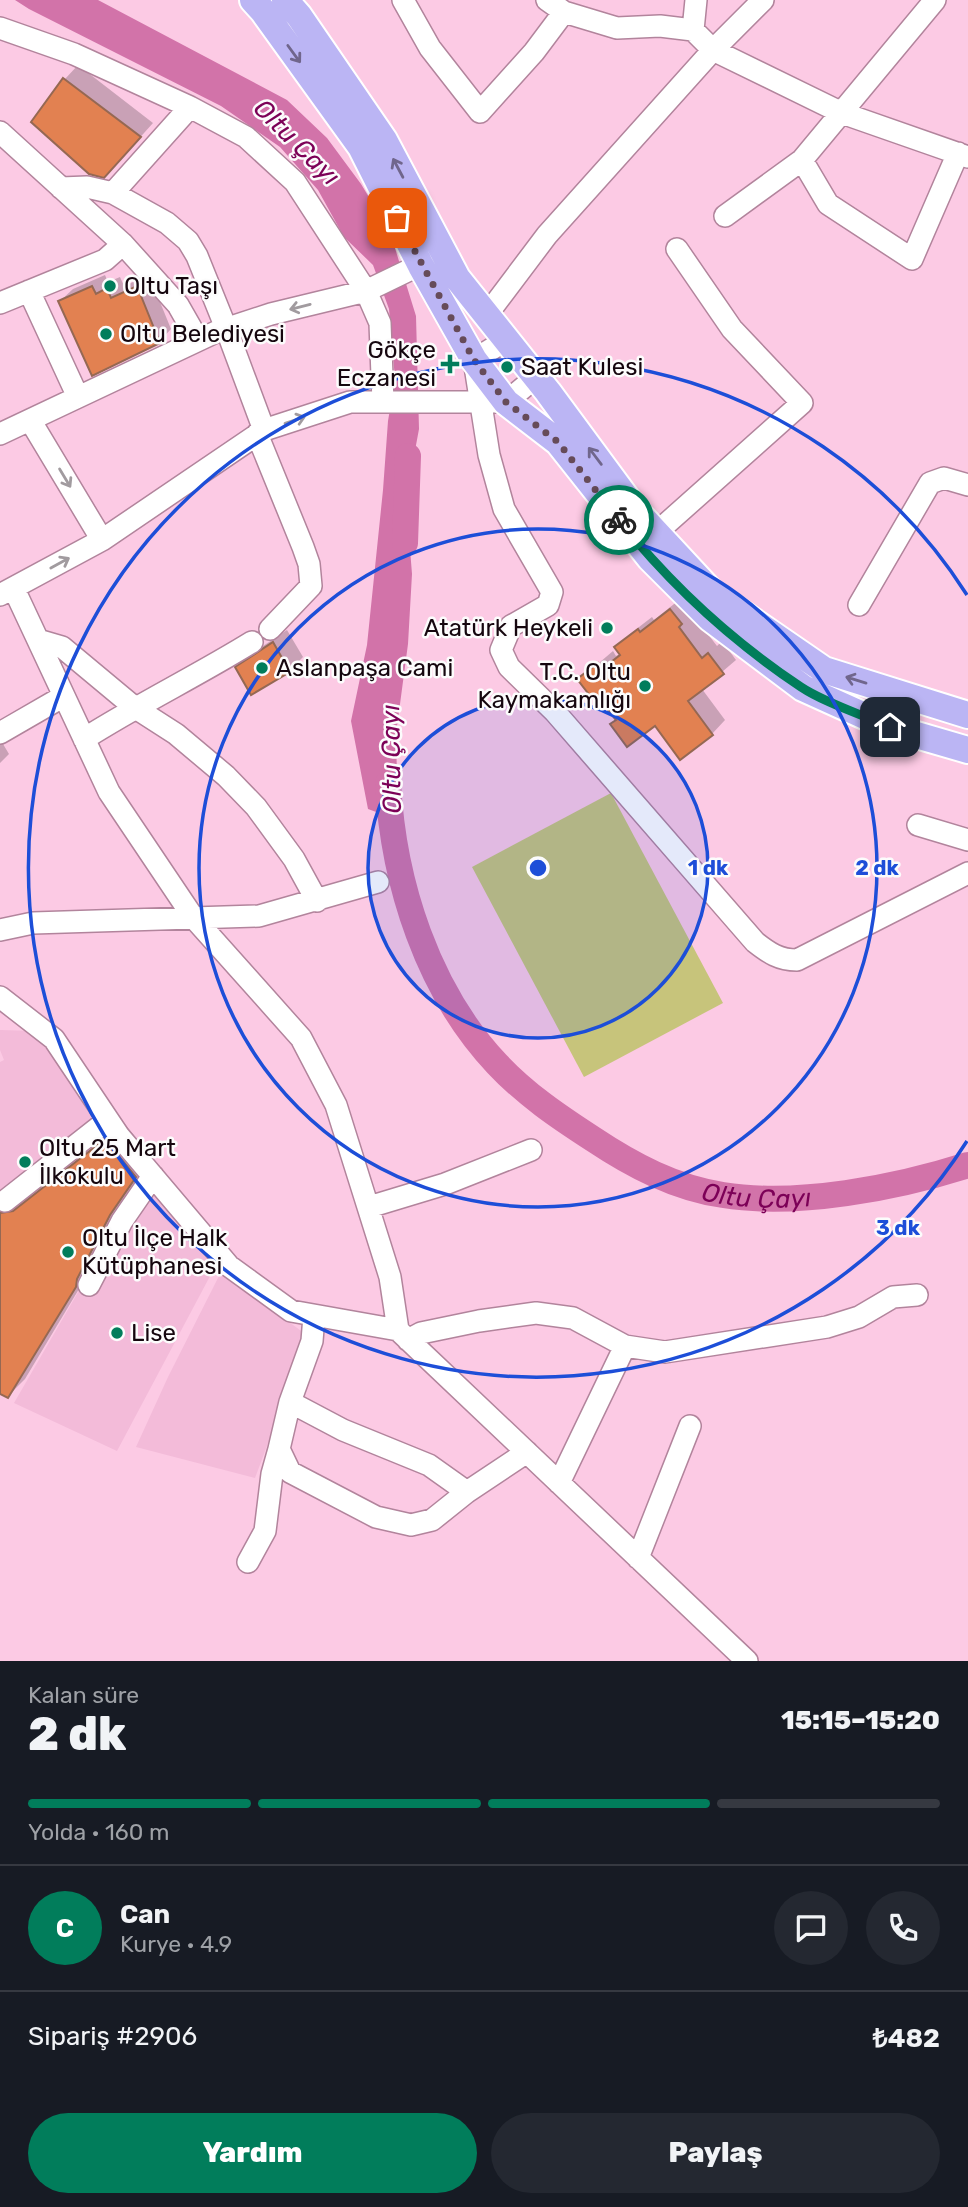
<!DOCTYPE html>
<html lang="tr">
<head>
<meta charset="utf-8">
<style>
	:root { --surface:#171b24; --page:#242831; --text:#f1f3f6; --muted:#9ea1a6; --line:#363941; --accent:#017d5b }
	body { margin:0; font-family:Rubik,sans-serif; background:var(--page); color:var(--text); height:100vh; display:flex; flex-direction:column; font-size:26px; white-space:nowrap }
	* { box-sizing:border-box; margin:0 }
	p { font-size:23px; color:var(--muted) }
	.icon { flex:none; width:38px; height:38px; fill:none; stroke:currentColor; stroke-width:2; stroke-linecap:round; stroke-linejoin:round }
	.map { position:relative; height:1661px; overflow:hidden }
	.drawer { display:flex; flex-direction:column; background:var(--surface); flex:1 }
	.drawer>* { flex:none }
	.pin { position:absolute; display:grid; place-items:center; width:60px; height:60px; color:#fff; margin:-30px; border-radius:14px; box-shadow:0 4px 10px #0006 }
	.courier { position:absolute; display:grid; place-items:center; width:70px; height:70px; margin:-35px; border:5px solid #017d5b; border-radius:50%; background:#fff; color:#222; box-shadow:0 2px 9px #0007 }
	.headline em { font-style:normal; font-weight:800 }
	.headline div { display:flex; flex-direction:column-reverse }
	.headline { display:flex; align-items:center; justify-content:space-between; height:119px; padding:0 28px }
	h1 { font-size:46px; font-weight:800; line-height:52px }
	.bar { display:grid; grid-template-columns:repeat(4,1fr); gap:10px 7px; align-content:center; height:84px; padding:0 28px }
	.bar i { height:9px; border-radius:5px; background:var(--line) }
	.bar .selected { background:var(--accent) }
	.bar p { grid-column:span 4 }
	.line { display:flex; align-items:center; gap:18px; padding:0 28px; border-top:2px solid var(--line) }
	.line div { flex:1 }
	.round { display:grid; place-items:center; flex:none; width:74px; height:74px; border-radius:37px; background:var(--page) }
	.button { display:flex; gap:14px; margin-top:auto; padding:14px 28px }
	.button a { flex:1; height:80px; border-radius:42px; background:var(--accent); color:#fff; font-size:28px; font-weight:800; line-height:80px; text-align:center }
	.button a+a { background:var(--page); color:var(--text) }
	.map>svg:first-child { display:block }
</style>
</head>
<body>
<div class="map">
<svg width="968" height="1661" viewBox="0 0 968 1661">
	<rect width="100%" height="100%" fill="#fccae4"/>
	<path fill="#f3bbd9" d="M0,1030L35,1031L99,1115L0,1210V1062L4,1060L0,1050Z
		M144,1178L217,1263L117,1451L14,1403Z
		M221,1272L308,1336L255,1478L136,1447L168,1377Z"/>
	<path fill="#c7c47b" d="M611,793L723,1003L584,1077L472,867Z"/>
	<path fill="#d273a9" d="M15,0H98L287,100L327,138L361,184L390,232L416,316L419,429L406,499L412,574L408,644L396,734L398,820L368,809L351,721L367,645L383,490L388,421L395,379L389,309L373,265L344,237L318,190L280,147L221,106L29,9Z"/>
	<path fill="#0003" d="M78,65L153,123L118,162L33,122L65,79Z
		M105,275L108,282L120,277L124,286L149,275L171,329L159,342L60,301L73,289Z
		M684,596L691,612L717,646L722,641L736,660L702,689L725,720L712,734L617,719L596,691L579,680L613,651L616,656L621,653L617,647L630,634L652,617L654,620Z
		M287,630L303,657L289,671L252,692L238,668L251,654Z
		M0,739L9,754L0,763Z
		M124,1123L153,1158L128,1195L88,1274L25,1379L8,1396L0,1392V1218L23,1197L33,1194Z"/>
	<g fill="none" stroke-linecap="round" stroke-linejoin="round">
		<g stroke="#d273a9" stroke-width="26">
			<path d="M405,543L408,456"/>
			<path id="s1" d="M388,783C393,883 428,991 497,1064C525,1094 559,1117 593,1139C632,1165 675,1188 723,1195C797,1207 896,1188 968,1165"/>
		</g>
	</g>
	<path fill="#e28151" stroke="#956853" stroke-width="2" d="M63,78L141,137L104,178L89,174L31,122Z
		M92,286L96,294L107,288L111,298L137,286L160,343L92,376L58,301Z
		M670,609L682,624L679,627L702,658L708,653L724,674L688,701L713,735L680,760L655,726L627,747L610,724L616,720L595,694L591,697L577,679L598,663L602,669L620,655L614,647L638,629L640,632Z
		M273,642L290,672L251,695L235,667Z
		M105,1139L136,1177L110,1215L77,1279L76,1287L8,1398L0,1394V1213L13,1211Z"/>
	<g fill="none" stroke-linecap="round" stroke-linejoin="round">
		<defs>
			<path id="minor" d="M403,0L430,48L480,112L534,52L564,12
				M547,0L564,12L617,28L660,26L693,30L713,50L842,113L968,157
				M0,28L74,54L190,107L246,137L295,182L366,291L380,323L383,402
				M693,30L696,0
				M0,132L123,244L178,305L198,340
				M802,160L828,204L912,259L958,153
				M61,188L87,187L113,193L167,223L188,241L197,256L226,328L264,430
				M113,193L190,107
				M725,216L802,160L935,0
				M29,291L78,397
				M0,303L105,260L123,244
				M486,316L547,235L713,50L763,0
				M506,340L474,360L489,455L504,509L552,592L548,605L511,626L501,650L509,667L555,712L755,942C769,953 779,960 797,960L968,873
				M30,420L102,540
				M0,434L216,332L271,314L366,291L434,258
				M257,434L303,547L309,564L311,586L270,629
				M656,533L802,403L732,329L677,249
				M14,589L109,792L193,917L301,1038L336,1105L390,1277L398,1330
				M0,595L102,540L264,430L350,402H506L536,377
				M859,605L930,483L944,478L968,485
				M38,640L62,647L134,707L176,734L226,776L256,807L294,859L317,901
				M0,733L64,696
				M84,739C139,704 197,676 252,642
				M918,825L968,840
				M0,930L33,923L259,916L378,882
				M0,997L54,1039L119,1136L229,1266L291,1311L398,1330L747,1661
				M5,1201L108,1120
				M369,1207L445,1184L531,1150
				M89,1285L122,1221L153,1176
				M314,1316L312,1341L290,1402L279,1449L290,1472L376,1517L411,1525L432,1520L467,1492L527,1452
				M408,1340L421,1333L479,1321L536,1313L573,1318L625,1346L665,1352L827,1327L859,1317L893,1297L917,1295
				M290,1402L343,1430L429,1465L467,1492
				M559,1483L625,1346
				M638,1558L690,1426
				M248,1562L265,1531L272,1474L279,1449"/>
			<path id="major" d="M253,0L263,11L361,147L421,266L474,360L506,402L558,442L650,558L710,618L803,688L889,727L968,750
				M285,0L299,16L384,140L457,278L548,392L635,510L712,593L824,670L968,715"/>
		</defs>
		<use href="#minor" stroke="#b2849c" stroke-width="24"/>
		<use href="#major" stroke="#fff" stroke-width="30"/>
		<use href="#minor" stroke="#fff" stroke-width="21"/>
		<use href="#major" stroke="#bbb5f4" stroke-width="26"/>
	</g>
	<defs><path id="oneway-shaft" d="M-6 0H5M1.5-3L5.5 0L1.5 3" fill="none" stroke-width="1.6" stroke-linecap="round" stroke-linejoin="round" transform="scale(1.75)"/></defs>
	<g stroke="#70668c">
		<use href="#oneway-shaft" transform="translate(294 54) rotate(54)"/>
		<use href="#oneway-shaft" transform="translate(398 168) rotate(-118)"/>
		<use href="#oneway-shaft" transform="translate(595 456) rotate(-127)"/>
		<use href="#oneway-shaft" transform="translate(856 680) rotate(-163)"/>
	</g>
	<g stroke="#a19b9f">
		<use href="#oneway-shaft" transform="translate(300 307) rotate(166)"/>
		<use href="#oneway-shaft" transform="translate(295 420) rotate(-18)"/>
		<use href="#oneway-shaft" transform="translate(65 478) rotate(59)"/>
		<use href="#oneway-shaft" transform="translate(60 563) rotate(-29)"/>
	</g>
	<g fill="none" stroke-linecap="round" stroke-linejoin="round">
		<path stroke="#664b59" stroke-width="7" stroke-dasharray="0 12.6" d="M397,218L474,360L506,402L558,442L619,520"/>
		<path stroke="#017d5b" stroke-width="9" d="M619,520C671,585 732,641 801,687C825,703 863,715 890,727"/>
	</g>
	<circle cx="538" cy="868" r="170" fill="#1d4ed8" fill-opacity=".12"/>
	<g fill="none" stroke="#1d4ed8" stroke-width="3.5">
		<circle cx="538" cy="868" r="170"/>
		<circle cx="538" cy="868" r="339"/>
		<path d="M967 1141A509 509 0 1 1 967 595"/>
	</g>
	<g fill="#017d5b" stroke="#fcfcfc" stroke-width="2.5">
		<circle cx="110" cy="286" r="7"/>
		<circle cx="106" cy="334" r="7"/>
		<path d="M446.5 353.5h7v7h7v7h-7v7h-7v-7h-7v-7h7z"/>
		<circle cx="507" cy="367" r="7"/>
		<circle cx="607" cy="628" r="7"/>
		<circle cx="262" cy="668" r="7"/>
		<circle cx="645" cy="686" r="7"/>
		<circle cx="25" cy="1162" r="7"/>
		<circle cx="68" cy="1252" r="7"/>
		<circle cx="117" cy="1333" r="7"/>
	</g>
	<g text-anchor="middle" stroke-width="5" stroke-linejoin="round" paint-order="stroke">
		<g font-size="24" fill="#15060e" stroke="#fcfcfc" text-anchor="start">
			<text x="124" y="294">Oltu Taşı</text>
			<text x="120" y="342">Oltu Belediyesi</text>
			<text x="436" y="358" text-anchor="end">Gökçe<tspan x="436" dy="28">Eczanesi</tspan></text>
			<text x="521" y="375">Saat Kulesi</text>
			<text x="593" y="636" text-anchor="end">Atatürk Heykeli</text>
			<text x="276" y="676">Aslanpaşa Cami</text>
			<text x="631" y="680" text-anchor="end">T.C. Oltu<tspan x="631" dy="28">Kaymakamlığı</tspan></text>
			<text x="39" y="1156">Oltu 25 Mart<tspan x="39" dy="28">İlkokulu</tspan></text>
			<text x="82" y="1246">Oltu İlçe Halk<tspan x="82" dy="28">Kütüphanesi</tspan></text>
			<text x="131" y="1341">Lise</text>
		</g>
		<g font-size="26" font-style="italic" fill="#7c0157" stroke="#fcfcfc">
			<text transform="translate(297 142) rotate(45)" y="9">Oltu Çayı</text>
			<text transform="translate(391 759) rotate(-91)" y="9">Oltu Çayı</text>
			<text dy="9" stroke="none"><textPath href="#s1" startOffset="606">Oltu Çayı</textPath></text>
		</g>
	</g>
	<circle cx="538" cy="868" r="10" fill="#1d4ed8" stroke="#fcfcfc" stroke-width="3.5"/>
	<g font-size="21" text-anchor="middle" font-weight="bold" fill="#1d4ed8" stroke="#fcfcfc" stroke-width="5" stroke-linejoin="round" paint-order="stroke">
		<text x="708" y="875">1 dk</text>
		<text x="877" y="875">2 dk</text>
		<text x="898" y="1235">3 dk</text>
	</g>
</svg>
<div class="pin" style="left:397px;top:218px;background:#ea580c"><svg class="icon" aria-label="bag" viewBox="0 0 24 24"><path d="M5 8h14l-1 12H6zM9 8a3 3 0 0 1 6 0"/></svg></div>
<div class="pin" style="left:890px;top:727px;background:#1f2937"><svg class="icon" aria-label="home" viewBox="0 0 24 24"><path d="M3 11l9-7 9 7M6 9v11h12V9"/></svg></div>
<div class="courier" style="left:619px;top:520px"><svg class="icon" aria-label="bike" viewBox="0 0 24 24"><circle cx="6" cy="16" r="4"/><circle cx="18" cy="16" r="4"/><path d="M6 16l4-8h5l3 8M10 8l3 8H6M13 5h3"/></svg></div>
</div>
<section class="drawer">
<div class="headline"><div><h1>2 dk</h1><p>Kalan süre</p></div><em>15:15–15:20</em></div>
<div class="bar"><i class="selected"></i><i class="selected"></i><i class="selected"></i><i></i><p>Yolda · 160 m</p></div>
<div class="line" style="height:126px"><b class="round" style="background:var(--accent);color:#fff">C</b><div><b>Can</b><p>Kurye · 4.9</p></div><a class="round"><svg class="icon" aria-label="chat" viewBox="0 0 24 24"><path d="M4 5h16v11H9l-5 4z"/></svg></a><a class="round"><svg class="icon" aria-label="phone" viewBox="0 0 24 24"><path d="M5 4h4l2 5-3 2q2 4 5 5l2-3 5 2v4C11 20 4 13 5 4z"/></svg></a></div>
<div class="line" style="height:91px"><div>Sipariş #2906</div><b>₺482</b></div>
<div class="button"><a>Yardım</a><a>Paylaş</a></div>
</section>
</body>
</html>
